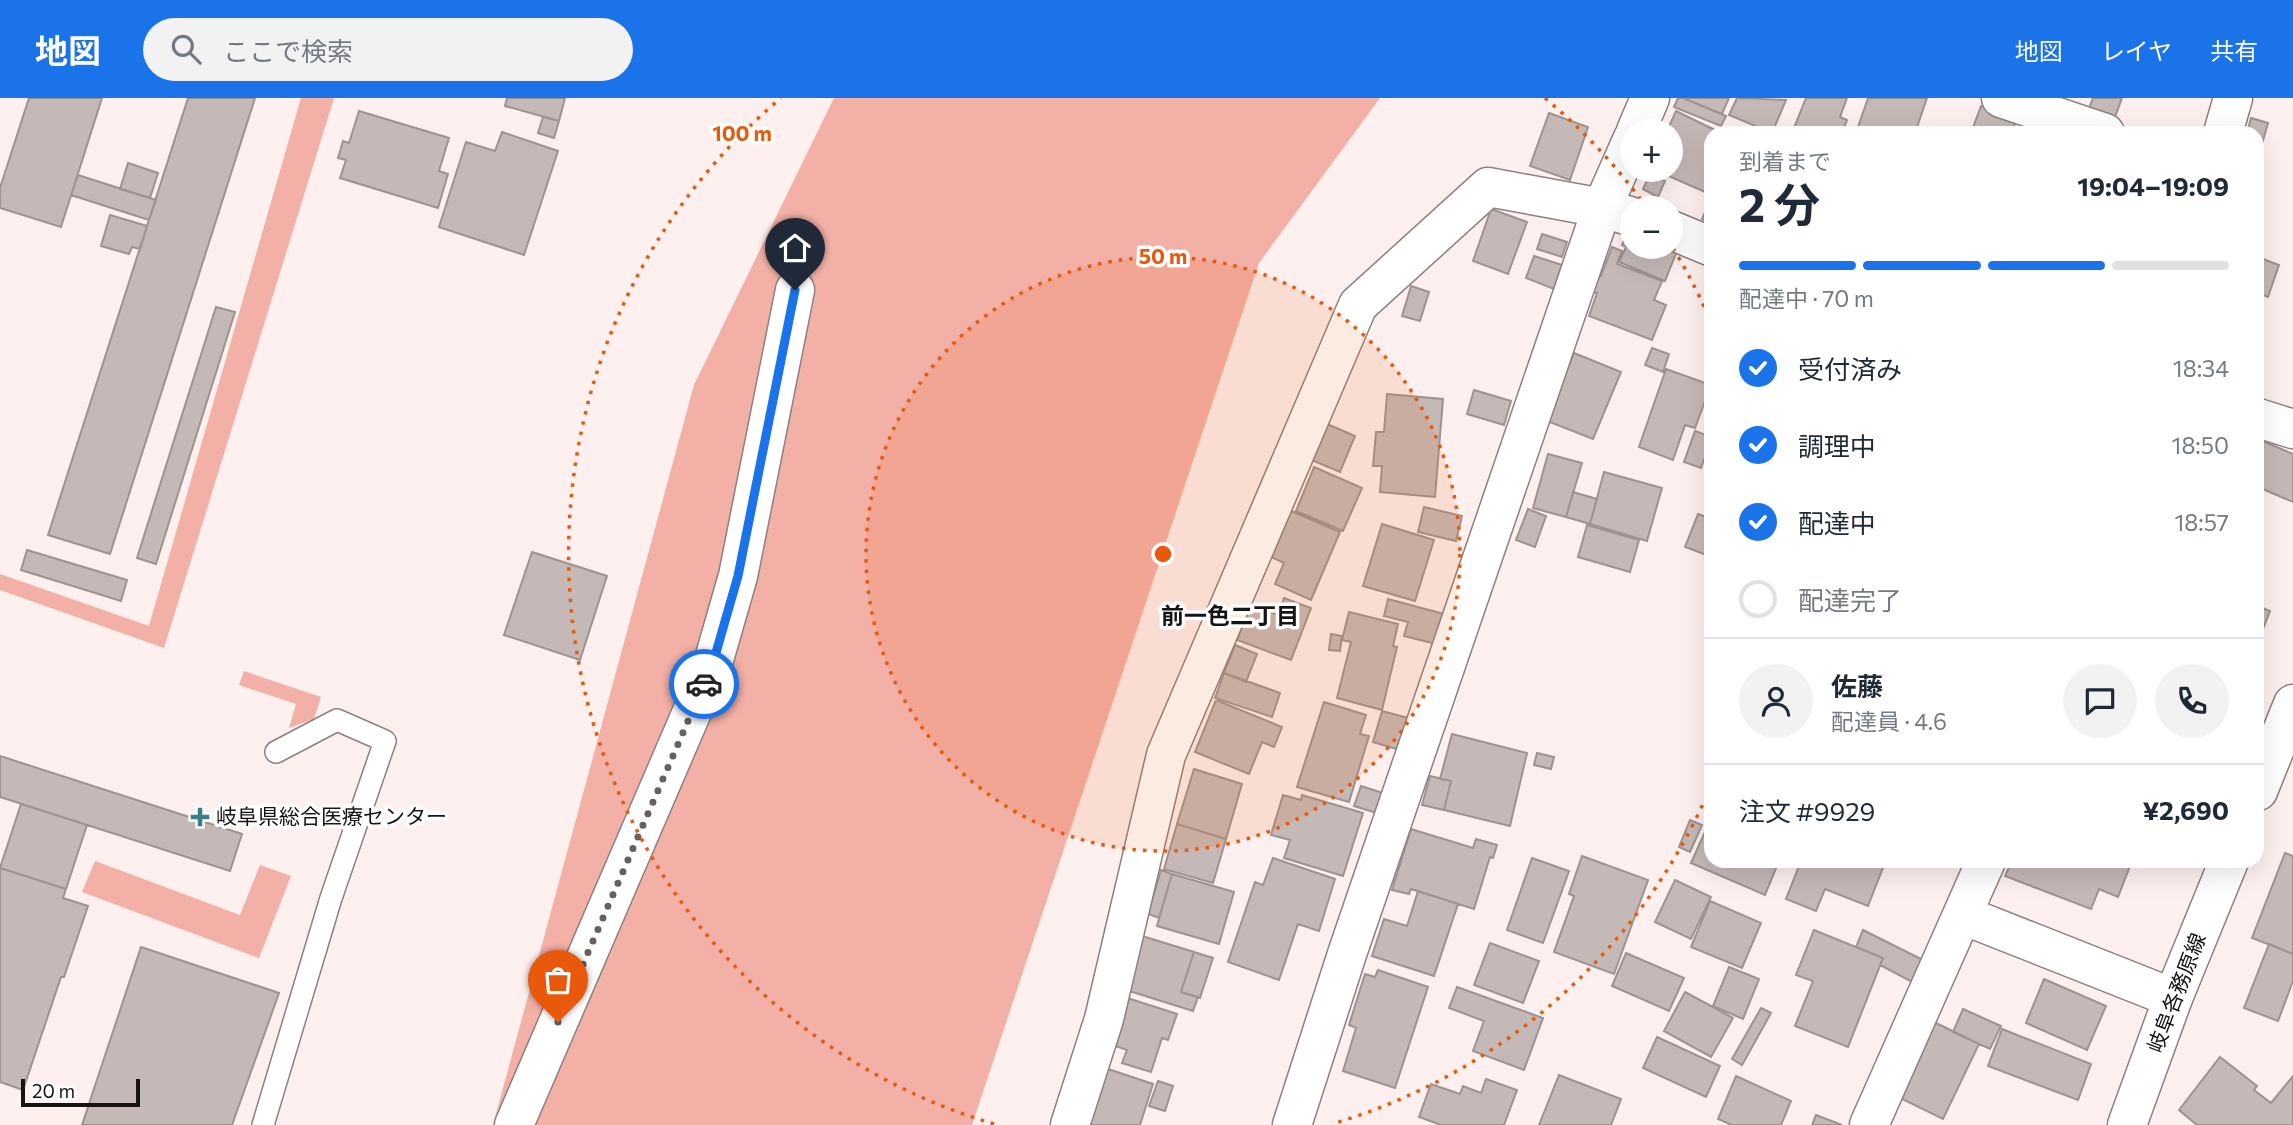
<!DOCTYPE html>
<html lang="ja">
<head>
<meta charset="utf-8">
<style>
	:root { --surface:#fff; --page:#f2f2f3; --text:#1f2937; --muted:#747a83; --line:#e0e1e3; --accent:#1a73e8 }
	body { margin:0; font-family:Commissioner,"Noto Sans JP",sans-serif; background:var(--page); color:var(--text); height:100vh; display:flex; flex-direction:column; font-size:26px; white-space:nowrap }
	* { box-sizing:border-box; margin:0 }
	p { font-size:23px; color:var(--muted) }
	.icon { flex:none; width:38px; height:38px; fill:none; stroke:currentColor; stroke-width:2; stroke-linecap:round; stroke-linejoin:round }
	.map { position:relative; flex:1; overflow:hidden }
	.drawer { position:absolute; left:1704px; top:28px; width:560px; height:742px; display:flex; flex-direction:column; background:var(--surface); border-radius:21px; box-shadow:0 7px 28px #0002 }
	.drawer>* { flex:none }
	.buttons { position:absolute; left:1620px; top:21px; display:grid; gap:14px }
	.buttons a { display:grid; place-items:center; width:63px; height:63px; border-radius:50%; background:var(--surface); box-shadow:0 7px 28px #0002; font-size:35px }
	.scale { position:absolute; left:21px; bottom:18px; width:119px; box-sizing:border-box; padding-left:7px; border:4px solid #171312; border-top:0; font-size:19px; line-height:24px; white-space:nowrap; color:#171312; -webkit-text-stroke:5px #fff; paint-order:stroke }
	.pin { position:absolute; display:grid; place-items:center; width:60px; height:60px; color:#fff; margin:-72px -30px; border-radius:50% 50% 50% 0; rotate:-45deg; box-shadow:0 0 7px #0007 }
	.pin .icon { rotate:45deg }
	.courier { position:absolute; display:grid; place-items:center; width:70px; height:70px; margin:-35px; border:5px solid #1a73e8; border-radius:50%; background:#fff; color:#222; box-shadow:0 2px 9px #0007 }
	.overview em { font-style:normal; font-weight:700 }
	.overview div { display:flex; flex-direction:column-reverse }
	.overview { display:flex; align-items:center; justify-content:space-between; height:119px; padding:0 35px }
	h1 { font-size:46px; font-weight:700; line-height:52px }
	.bar { display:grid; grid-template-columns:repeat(4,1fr); gap:10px 7px; align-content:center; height:84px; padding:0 35px }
	.bar i { height:9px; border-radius:5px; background:var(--line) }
	.bar .current { background:var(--accent) }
	.bar p { grid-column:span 4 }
	.line { display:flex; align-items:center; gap:18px; padding:0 35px; border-top:2px solid var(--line) }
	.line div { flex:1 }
	.round { display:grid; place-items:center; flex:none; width:74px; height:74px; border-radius:37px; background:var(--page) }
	ol { padding:0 35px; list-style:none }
	li { display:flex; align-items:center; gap:21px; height:77px }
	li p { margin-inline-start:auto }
	li .icon { padding:7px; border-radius:50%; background:var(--accent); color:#fff; stroke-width:4 }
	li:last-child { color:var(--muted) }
	li i { width:38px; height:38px; border:4px solid var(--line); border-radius:50% }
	header { display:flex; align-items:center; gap:42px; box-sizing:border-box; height:98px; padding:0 35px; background:var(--accent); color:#fff }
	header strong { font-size:33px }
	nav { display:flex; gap:38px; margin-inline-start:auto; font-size:24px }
	.search { width:490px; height:63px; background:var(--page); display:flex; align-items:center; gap:18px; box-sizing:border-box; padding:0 24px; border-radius:38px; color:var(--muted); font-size:26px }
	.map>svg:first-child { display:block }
</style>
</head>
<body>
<header>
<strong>地図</strong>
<div class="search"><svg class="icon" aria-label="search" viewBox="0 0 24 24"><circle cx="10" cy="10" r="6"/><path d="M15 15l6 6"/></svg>ここで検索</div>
<nav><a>地図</a><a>レイヤ</a><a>共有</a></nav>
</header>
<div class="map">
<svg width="2293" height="1027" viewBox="0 0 2293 1027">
	<rect width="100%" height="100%" fill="#fdf0ee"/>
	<path fill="#f3b0a6" d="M301,0H334L164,550L0,492V476L149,528Z
		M834,0H1380L1259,165L972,1027H493L694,287Z
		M244,573L321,599L314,621L289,630L296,606L239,587Z
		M95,763L240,817L260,767L291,778L259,860L82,794Z"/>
	<path fill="#c5b9b7" stroke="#9f9391" stroke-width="2" d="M29,0H102L61,129L0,110V90Z
		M188,0H255L110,456L48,437Z
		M507,0H565L559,23L505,8Z
		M1678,0H1683L1726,18L1721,28L1674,9Z
		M1683,0H1729L1722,16Z
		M1737,0L1786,2L1772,35L1729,17Z
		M1806,0H1847L1840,19L1847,22L1842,35H1792Z
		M1868,0H1927L1915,35H1856Z
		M2093,0H2122L2114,22L2088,13Z
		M1981,8L2017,21L2011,35H1971Z
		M359,13L449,40L439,73L448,76L438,110L340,80L346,62L338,60L343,43L349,45Z
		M1676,13L1721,35H1712V79L1705,94L1655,72H1671V33H1667Z
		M1549,15L1588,29L1570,82L1530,68Z
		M543,19L559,23L554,40L538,35Z
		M2251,20L2268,25L2262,46L2258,45V35H2247Z
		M502,34L558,53L524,157L439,129L466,44L495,53Z
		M128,65L158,75L150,100L120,91Z
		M1650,76L1665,83L1658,99L1643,91Z
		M78,77L156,102L149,122L71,97Z
		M1712,99V125L1702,121Z
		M1491,111L1527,124L1508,176L1473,163Z
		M110,117L147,128L140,151L132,149L129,156L101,148Z
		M1628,133L1633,135V149H1667L1677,153L1665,183L1619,164L1626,149L1622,147Z
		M1542,136L1567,144L1562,159L1537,151Z
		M1612,149L1622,153L1617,166L1662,183L1654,202L1666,207L1652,242L1589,218L1597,195L1591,194L1598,177L1601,178Z
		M1534,158L1562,167L1554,191L1526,180Z
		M2258,159L2279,167L2268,199L2258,195Z
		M1411,188L1429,194L1420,223L1402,218Z
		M216,209L235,214L156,466L137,460Z
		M1652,250L1669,256L1663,274L1645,267Z
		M1574,255L1621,274L1593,341L1547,323Z
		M1666,271L1711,287L1695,330L1685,327L1673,362L1639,349Z
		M1474,292L1511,303L1504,327L1467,316Z
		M1387,296L1443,301L1435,399L1380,394L1382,368H1373L1376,334H1384Z
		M1325,325L1355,338L1340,374L1309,361Z
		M1695,333L1712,339L1701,370L1684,364Z
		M2258,341L2293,356V404L2258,389Z
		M1548,356L1582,365L1566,419L1533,410Z
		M1314,369L1362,390L1343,433L1296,413Z
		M1604,374L1662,390L1647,443L1590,426Z
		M1573,394L1597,401L1590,426L1566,419Z
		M1424,409L1462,418L1456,443L1418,434Z
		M1528,411L1546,418L1535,449L1516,442Z
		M1289,412L1340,434L1311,502L1275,486L1284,465L1269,458Z
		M1698,416L1712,421V459L1685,449Z
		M1382,426L1434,442L1415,503L1363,488Z
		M1587,427L1639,442L1630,474L1578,459Z
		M27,452L127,482L121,503L21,472Z
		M532,454L607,478L580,562L504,537Z
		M1284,500L1311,510L1291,562L1237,542L1251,506L1278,517Z
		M1388,501L1444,516L1436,546L1404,538L1408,524L1384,518Z
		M2258,508L2270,513L2258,544Z
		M1349,514L1398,526L1393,548L1397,549L1382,612L1337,600L1351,544L1342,542Z
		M1331,536L1342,538L1340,553L1329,552Z
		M1235,547L1257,556L1246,584L1224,575Z
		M1224,575L1280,595L1272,619L1215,600Z
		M1216,602L1282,629L1274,649L1262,644L1249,676L1195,654Z
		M1324,604L1366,617L1360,636L1369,638L1349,704L1297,689Z
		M1382,613L1408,620L1400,652L1373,644Z
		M1452,636L1527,655L1510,728L1444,712L1451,683L1440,681Z
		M1537,655L1554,659L1551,671L1534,667Z
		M0,658L242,736L230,773L0,699Z
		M1194,671L1242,686L1226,741L1177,726Z
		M1430,678L1451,683L1444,712L1422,707Z
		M1361,688L1386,696L1380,716L1354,708Z
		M1283,697L1301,702L1302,697L1363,715L1343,778L1284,760L1290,742L1271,737Z
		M21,706L87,727L66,791L0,770Z
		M1690,722L1702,727L1690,754L1679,749Z
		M1709,725L1712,726V763H1779L1765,797L1691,765Z
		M1177,726L1226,741L1213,785L1164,771Z
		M1411,731L1473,750L1476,741L1497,747L1493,760L1490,759L1474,811L1411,791L1409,796L1392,792Z
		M2285,755L2293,758V856L2252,840Z
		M1582,758L1648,782L1614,876L1554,854L1574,798L1569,796Z
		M1273,760L1335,781L1319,833L1298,826L1279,882L1228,864L1255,784L1263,787Z
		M1532,760L1569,773L1543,845L1507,832Z
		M1801,763H1875L1884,767L1868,808L1825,791L1816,813L1786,801Z
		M2012,763H2132L2118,799L2099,791L2091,811L2005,778Z
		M0,770L66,791L63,800L88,808L64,879H61L23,992L0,984Z
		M1161,772L1172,776L1159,820L1148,816Z
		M1172,776L1234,794L1219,846L1157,828Z
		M1675,782L1711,799L1691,841L1655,824Z
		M1418,793L1458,806L1434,878L1372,858L1384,821L1407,828Z
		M1710,803L1761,825L1742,870L1691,849Z
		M1814,832L1883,860L1848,949L1795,928L1813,883L1796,877Z
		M1863,832L1923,862L1912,884L1880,867L1883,860L1856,849Z
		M1139,837L1194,854L1181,894L1198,899L1193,913L1123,891Z
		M1490,845L1539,863L1523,905L1474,887Z
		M2269,846L2293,856V883L2278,923L2244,910Z
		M141,849L279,895L232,1027H82Z
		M1194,854L1213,860L1200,900L1181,894Z
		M1626,855L1684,880L1669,913L1612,888Z
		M1729,869L1759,881L1743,921L1713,908Z
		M1378,872L1428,889L1395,990L1343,973L1356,930L1349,927L1365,876L1375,879Z
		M2044,881L2106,908L2087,952L2026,925Z
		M1457,889L1543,920L1524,972L1473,953L1484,923L1449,910Z
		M1685,894L1733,920L1711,959L1664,933Z
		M1121,898L1177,916L1168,942L1162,940L1151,974L1122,965L1127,952L1110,946Z
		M1761,910L1771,915L1742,967L1732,961Z
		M1963,911L2001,928L1990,951L1953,934Z
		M1934,924L1979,946L1943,1021L1898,999Z
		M2002,931L2091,966L2078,1002L1988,968Z
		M1657,939L1720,968L1706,999L1643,970Z
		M2220,959L2257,988L2254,992L2271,1005L2293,978V1027H2197L2179,1012Z
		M1105,970L1153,986L1140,1027H1086Z
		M1559,977L1621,1001L1611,1027H1539Z
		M1736,978L1791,1003L1781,1027H1732L1718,1021Z
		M1486,981L1517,992L1504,1027H1441L1419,1019L1431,986L1460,996L1463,988L1481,995Z
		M1158,983L1173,988L1165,1013L1149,1008Z
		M1816,1017L1842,1027H1812Z"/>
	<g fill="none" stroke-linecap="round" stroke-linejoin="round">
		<defs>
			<path id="lane" d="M263,1027L331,800L385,643L337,622L276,654"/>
			<path id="street" d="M2001,0L2105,35
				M1636,33L1650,0
				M2223,35L2233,0
				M1671,132L1712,149
				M2258,320L2293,331
				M1963,817L2173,900
				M514,1027L713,565L738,478L795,192
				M1070,1027L1104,921L1166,657L1358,207L1488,89L1602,110L1633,119
				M1292,1027L1347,856L1602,110L1633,40
				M1869,1027L1986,763"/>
			<path id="secondary" d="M2258,693L2293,606
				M2127,1027L2173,900L2229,763"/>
		</defs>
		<use href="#lane" stroke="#8c817f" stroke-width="24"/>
		<use href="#street" stroke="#8c817f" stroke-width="41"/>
		<use href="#secondary" stroke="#8c817f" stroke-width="41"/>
		<use href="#lane" stroke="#fff" stroke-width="21"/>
		<use href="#street" stroke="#fff" stroke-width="38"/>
		<use href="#secondary" stroke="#fff" stroke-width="38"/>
	</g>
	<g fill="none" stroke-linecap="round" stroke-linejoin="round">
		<path stroke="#68605f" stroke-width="7" stroke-dasharray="0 12.6" d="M558,924L704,586"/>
		<path stroke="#1a73e8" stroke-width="9" d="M704,586L713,565L738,478L795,192"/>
	</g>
	<circle cx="1163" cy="456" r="297" fill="#e8590c" fill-opacity=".12"/>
	<g fill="none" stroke="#e8590c" stroke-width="3.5" stroke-dasharray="3.5 7">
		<circle cx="1163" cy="456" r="297"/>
		<path d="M1711 688A595 595 0 0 1 1332 1026M994 1026A595 595 0 0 1 781 0M1545 0A595 595 0 0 1 1644 106M1673 150A595 595 0 0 1 1711 224"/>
	</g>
	<path fill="#388088" stroke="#fff" stroke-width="2.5" d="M196.5 708.5h7v7h7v7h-7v7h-7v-7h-7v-7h7z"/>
	<g text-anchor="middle" stroke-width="7" stroke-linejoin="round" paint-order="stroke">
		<g font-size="21" fill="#171312" stroke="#fff" text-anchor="start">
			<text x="216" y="726">岐阜県総合医療センター</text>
		</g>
		<g font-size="21" fill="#171312" stroke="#fff">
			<text transform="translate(2177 895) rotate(-69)" y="7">岐阜各務原線</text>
		</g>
		<g font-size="23" font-weight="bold" fill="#171312" stroke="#fff">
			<text x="1230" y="526">前一色二丁目</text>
		</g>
	</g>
	<circle cx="1163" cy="456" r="10" fill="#e8590c" stroke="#fff" stroke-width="3.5"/>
	<g font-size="21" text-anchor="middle" font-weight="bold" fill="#e8590c" stroke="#fff" stroke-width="7" stroke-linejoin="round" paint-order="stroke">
		<text x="742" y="43">100 m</text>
		<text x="1163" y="166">50 m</text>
	</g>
</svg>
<div class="buttons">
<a>+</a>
<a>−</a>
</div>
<div class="scale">20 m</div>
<div class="pin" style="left:558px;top:924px;background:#ea580c"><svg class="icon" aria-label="bag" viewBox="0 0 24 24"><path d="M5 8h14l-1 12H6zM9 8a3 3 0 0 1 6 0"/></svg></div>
<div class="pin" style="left:795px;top:192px;background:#1f2937"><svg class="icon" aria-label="home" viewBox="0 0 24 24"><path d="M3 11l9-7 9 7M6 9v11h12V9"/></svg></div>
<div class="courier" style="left:704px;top:586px"><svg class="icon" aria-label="car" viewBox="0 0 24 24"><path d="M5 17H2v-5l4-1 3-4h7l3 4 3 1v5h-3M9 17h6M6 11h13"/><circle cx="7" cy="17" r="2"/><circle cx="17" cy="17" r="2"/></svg></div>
<section class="drawer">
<div class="overview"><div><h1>2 分</h1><p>到着まで</p></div><em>19:04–19:09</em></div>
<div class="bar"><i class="current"></i><i class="current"></i><i class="current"></i><i></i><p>配達中 · 70 m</p></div>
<ol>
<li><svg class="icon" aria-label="check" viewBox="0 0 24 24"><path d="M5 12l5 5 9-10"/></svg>受付済み<p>18:34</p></li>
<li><svg class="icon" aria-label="check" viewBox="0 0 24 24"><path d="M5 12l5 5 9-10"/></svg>調理中<p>18:50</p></li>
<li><svg class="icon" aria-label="check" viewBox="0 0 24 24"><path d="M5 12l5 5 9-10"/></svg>配達中<p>18:57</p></li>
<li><i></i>配達完了</li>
</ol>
<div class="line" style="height:126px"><a class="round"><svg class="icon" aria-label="person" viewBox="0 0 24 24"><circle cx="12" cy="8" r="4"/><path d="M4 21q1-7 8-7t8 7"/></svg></a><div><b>佐藤</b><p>配達員 · 4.6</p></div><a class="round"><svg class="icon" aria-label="chat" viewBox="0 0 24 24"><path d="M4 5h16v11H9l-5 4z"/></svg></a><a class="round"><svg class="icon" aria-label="phone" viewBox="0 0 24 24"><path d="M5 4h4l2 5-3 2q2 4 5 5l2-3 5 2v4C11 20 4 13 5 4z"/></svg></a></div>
<div class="line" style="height:91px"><div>注文 #9929</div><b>¥2,690</b></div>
</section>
</div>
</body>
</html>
